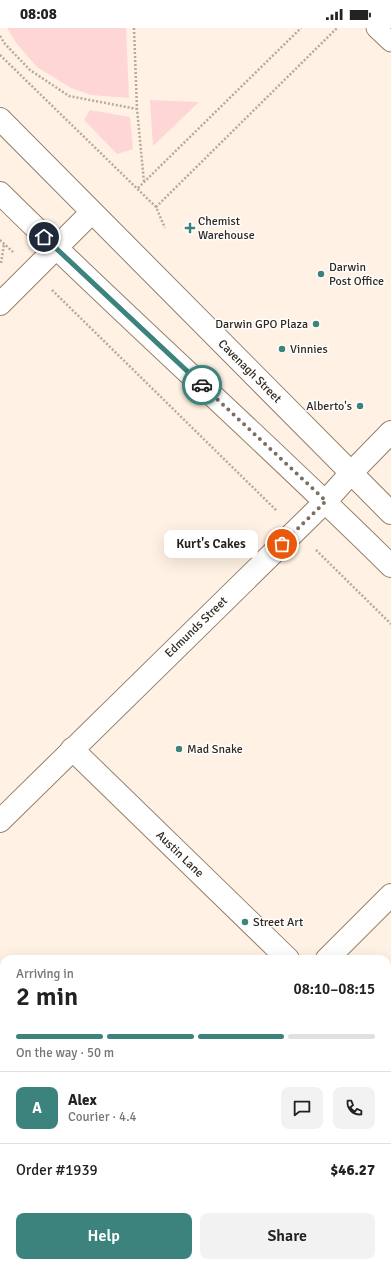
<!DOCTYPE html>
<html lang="en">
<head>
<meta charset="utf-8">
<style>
	:root { --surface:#fff; --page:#f2f2f2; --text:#222; --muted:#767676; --line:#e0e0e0; --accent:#3c837e }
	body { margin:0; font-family:Signika,sans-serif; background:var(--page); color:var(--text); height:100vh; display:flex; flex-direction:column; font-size:15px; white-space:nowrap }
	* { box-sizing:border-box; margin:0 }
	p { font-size:13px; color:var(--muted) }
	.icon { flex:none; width:22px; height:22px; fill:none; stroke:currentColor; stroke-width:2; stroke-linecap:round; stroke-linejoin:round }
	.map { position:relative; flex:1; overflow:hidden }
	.sheet { position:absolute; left:0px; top:927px; width:391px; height:312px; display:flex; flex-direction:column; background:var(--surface); border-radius:12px 12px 0 0; box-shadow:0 4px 16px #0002 }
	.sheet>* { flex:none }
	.pin { position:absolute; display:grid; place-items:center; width:34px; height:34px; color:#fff; margin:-17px; border:2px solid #fff; border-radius:50%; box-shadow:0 1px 4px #0007 }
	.courier { position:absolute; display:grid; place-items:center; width:40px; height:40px; margin:-20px; border:3px solid #3c837e; border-radius:50%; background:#fff; color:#222; box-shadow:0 1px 5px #0007 }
	.bubble { position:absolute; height:28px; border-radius:8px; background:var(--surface); box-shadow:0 4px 16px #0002; font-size:13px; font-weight:600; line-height:28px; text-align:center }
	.head em { font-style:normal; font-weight:600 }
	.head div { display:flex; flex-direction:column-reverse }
	.head { display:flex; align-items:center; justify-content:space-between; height:68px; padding:0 16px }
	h1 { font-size:26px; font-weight:600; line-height:30px }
	.bar { display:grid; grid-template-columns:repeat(4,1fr); gap:6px 4px; align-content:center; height:48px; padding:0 16px }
	.bar i { height:5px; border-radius:3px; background:var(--line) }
	.bar .on { background:var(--accent) }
	.bar p { grid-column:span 4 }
	.line { display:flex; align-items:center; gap:10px; padding:0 16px; border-top:1px solid var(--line) }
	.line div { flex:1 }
	.round { display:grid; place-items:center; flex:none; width:42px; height:42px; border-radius:8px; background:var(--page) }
	.button { display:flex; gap:8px; margin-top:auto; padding:8px 16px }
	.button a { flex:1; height:46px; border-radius:8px; background:var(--accent); color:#fff; font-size:16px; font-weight:600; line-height:46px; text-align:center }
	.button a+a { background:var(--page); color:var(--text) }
	.status { display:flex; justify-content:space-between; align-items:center; height:28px; padding:0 20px; background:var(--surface); direction:ltr }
	.status svg { height:11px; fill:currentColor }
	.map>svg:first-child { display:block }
</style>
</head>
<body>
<div class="status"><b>08:08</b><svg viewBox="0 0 49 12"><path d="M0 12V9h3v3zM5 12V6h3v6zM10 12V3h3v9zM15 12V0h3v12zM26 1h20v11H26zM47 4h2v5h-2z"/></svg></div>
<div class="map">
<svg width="391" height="1239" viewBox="0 0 391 1239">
	<rect width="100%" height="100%" fill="#fff1e3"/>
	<path fill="#fed6d5" d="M7,0H126L129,70L91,67L71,60L37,39L17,16Z
		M150,72L199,74L153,118Z
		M90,82L130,89L133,121L117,126L84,92Z
		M391,1207V1239H359L363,1235H387V1211Z"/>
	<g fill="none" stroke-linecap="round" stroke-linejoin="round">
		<defs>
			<path id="service" d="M376,0L391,14"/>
			<path id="pedestrian" d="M72,721L288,931
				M327,931L391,867
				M387,1025L391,1028"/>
			<path id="minor" d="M0,276L56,220
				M351,445L391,404
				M0,793L326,473
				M387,1139L391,1135
				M0,1158L4,1162
				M77,1235L81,1239
				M287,1239L291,1235"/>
			<path id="tertiary" d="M0,91L391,485
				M0,165C128,292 263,411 391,538
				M56,220L92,184
				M326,473L351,445"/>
		</defs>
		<use href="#service" stroke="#95806a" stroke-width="21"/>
		<use href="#pedestrian" stroke="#95806a" stroke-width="24"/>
		<use href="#minor" stroke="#95806a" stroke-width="24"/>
		<use href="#tertiary" stroke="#95806a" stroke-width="24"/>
		<path stroke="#b6aa9d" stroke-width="2.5" stroke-dasharray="2 2" stroke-linecap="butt" d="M134,0L137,81L144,154
			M0,8L5,16L30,42L69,68L137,81
			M0,27L156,179L165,200
			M138,160L301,0
			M156,179L337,0
			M0,212L13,224
			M1,235L4,216
			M52,262L277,483
			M316,522L391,596
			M387,1071L391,1067
			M0,1078L4,1082
			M387,1193L391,1189
			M0,1198L4,1202
			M37,1235L41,1239
			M162,1235L166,1239
			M221,1239L225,1235
			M341,1239L345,1235"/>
		<use href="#service" stroke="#fff" stroke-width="19"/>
		<use href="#pedestrian" stroke="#fff" stroke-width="22"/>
		<use href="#minor" stroke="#fff" stroke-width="22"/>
		<use href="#tertiary" stroke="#fff" stroke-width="22"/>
	</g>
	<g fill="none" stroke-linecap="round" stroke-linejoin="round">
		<path stroke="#7a6f64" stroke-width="4" stroke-dasharray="0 7.2" d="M202,357L326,473L282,516"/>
		<path stroke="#3c837e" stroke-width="5" d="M44,209L202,357"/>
	</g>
	<g fill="#3c837e" stroke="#fff" stroke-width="1.5">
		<path d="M188 194h4v4h4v4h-4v4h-4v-4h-4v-4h4z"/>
		<circle cx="321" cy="246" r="4"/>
		<circle cx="316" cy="296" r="4"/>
		<circle cx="282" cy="321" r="4"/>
		<circle cx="360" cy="378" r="4"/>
		<circle cx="179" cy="721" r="4"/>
		<circle cx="245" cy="894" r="4"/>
	</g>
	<g text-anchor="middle" stroke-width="3" stroke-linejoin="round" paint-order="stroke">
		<g font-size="12" fill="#322920" stroke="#fff" text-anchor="start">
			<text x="198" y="197">Chemist<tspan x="198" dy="14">Warehouse</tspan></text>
			<text x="329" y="243">Darwin<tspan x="329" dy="14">Post Office</tspan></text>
			<text x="308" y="300" text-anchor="end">Darwin GPO Plaza</text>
			<text x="290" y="325">Vinnies</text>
			<text x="352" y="382" text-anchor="end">Alberto's</text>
			<text x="187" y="725">Mad Snake</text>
			<text x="253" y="898">Street Art</text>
		</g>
		<g font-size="12" fill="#322920" stroke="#fff">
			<text transform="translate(250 343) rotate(45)" y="4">Cavenagh Street</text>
			<text transform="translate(196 599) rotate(-44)" y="4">Edmunds Street</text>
			<text transform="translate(180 826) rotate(44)" y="4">Austin Lane</text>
		</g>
	</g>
</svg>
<div class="pin" style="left:282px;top:516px;background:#ea580c"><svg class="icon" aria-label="bag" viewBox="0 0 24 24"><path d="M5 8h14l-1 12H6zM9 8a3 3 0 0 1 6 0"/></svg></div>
<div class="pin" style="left:44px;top:209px;background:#1f2937"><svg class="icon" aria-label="home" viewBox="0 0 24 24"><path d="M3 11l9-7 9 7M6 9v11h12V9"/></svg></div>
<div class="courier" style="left:202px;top:357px"><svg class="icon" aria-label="car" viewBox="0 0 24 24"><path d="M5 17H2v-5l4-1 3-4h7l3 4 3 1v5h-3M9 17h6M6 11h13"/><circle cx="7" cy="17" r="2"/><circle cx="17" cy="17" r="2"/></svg></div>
<div class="bubble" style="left:164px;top:502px;width:94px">Kurt's Cakes</div>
<section class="sheet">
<div class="head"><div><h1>2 min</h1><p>Arriving in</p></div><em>08:10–08:15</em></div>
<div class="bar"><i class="on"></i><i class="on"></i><i class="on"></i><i></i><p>On the way · 50 m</p></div>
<div class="line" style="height:72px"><b class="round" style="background:var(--accent);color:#fff">A</b><div><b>Alex</b><p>Courier · 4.4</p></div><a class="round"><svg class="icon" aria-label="chat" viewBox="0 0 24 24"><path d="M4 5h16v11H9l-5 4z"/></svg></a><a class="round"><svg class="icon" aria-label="phone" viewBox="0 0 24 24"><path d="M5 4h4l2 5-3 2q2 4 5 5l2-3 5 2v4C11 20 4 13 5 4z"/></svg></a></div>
<div class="line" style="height:52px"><div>Order #1939</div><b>$46.27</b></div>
<div class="button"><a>Help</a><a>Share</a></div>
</section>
</div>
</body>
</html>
